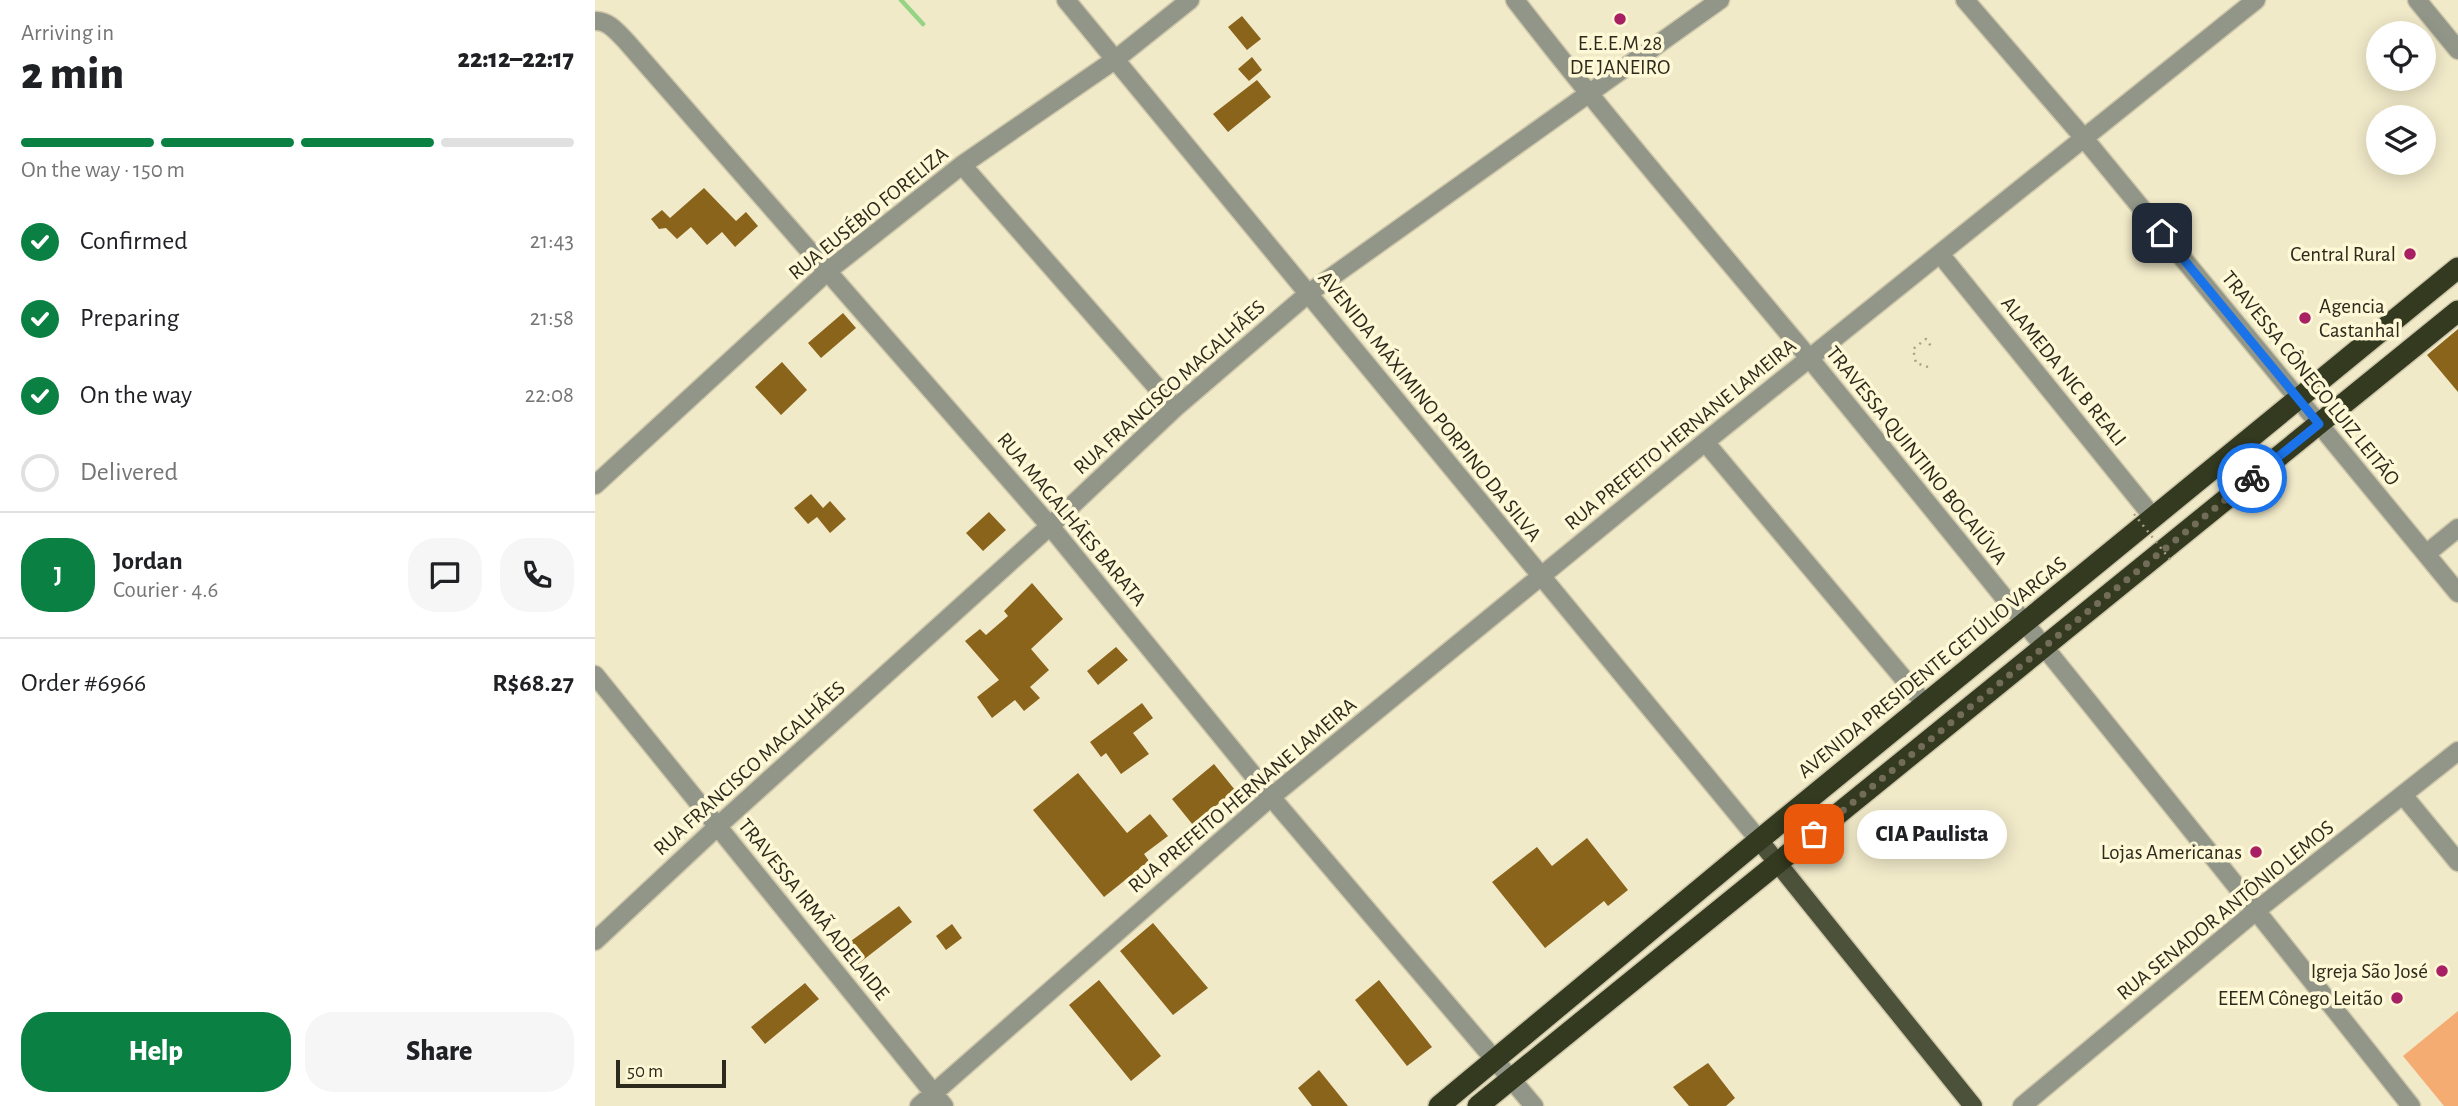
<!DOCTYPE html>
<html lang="en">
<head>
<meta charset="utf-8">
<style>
	:root { --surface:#fff; --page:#f6f6f6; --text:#202124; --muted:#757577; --line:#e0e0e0; --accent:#0b8043 }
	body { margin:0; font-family:"Alegreya Sans",sans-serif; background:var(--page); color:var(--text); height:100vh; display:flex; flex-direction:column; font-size:26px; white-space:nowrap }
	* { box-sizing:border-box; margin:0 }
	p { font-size:23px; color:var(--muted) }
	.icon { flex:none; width:38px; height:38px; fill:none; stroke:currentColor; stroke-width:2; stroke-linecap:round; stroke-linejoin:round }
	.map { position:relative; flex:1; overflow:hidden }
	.details { display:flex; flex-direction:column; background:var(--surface); width:595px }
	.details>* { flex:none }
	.fabs { position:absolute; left:1771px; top:21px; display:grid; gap:14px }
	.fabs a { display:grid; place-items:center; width:70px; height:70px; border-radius:50%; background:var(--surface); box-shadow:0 4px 18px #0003; font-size:35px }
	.scale { position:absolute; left:21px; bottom:18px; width:110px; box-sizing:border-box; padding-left:7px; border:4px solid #2c291d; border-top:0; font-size:19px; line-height:24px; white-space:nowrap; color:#2c291d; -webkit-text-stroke:5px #fef8d6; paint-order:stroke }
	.pin { position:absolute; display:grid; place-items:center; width:60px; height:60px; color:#fff; margin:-30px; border-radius:14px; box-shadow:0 4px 10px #0006 }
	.courier { position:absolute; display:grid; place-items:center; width:70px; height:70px; margin:-35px; border:5px solid #1a73e8; border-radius:50%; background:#fff; color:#222; box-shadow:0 2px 9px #0007 }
	.bubble { position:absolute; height:49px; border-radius:24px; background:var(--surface); box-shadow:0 4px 18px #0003; font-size:23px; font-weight:800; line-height:49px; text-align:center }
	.overview em { font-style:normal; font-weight:800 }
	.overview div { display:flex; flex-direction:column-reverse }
	.overview { display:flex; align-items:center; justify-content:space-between; height:119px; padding:0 21px }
	h1 { font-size:46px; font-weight:800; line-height:52px }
	.bar { display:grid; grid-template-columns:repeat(4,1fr); gap:10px 7px; align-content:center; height:84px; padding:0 21px }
	.bar i { height:9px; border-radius:5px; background:var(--line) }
	.bar .on { background:var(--accent) }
	.bar p { grid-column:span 4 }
	.line { display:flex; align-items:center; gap:18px; padding:0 21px; border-top:2px solid var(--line) }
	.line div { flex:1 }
	.round { display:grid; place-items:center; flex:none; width:74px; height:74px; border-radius:28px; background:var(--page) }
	ol { padding:0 21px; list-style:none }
	li { display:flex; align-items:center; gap:21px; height:77px }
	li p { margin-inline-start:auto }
	li .icon { padding:7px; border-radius:50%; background:var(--accent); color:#fff; stroke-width:4 }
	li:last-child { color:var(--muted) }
	li i { width:38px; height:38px; border:4px solid var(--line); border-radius:50% }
	.cta { display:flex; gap:14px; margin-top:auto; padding:14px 21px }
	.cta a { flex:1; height:80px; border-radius:28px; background:var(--accent); color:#fff; font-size:28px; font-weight:800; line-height:80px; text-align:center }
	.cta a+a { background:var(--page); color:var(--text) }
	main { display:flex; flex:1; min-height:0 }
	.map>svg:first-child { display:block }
</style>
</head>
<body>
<main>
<section class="details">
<div class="overview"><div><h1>2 min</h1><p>Arriving in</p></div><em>22:12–22:17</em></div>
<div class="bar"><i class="on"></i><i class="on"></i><i class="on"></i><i></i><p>On the way · 150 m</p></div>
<ol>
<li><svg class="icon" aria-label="check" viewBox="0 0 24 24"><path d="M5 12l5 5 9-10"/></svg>Confirmed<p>21:43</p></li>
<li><svg class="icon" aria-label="check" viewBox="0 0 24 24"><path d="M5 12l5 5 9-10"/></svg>Preparing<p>21:58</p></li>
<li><svg class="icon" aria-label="check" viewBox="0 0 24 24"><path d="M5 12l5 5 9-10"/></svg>On the way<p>22:08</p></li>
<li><i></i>Delivered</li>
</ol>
<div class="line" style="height:126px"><b class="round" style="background:var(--accent);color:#fff">J</b><div><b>Jordan</b><p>Courier · 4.6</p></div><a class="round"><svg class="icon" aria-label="chat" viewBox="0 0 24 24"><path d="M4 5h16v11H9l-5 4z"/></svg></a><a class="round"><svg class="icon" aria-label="phone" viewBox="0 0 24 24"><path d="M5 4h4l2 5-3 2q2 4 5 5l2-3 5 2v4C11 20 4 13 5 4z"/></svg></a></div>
<div class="line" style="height:91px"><div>Order #6966</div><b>R$68.27</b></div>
<div class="cta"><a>Help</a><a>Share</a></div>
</section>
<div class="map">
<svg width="1863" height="1106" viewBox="0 0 1863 1106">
	<rect width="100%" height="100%" fill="#f1eac9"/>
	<path fill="#f5ac73" d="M1863,1011V1106H1849L1808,1056Z"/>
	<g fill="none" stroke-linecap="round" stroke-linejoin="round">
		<path stroke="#95d385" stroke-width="4.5" d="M306,0L328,24"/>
	</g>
	<path fill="#8b641b" d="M647,16L666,39L652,50L633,27Z
		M657,57L667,70L654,81L643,69Z
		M662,80L676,97L633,132L618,114Z
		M109,188L141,221L151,212L163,226L140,247L127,232L112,245L96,227L82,239L71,228L64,229L56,219L67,210L75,218Z
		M248,313L261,328L226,358L213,343Z
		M1863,329V392L1832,355Z
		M187,362L212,390L186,415L160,387Z
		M216,494L228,508L235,501L251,519L235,533L222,517L213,524L199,508Z
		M394,512L411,530L388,551L371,533Z
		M437,583L468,619L436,649L454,670L435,687L445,698L429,711L420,700L397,718L382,697L404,680L370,641L385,629L391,635L413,616L409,611Z
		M521,647L533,660L503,685L492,671Z
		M547,703L558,718L538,733L554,754L526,774L511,753L506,757L495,742Z
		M619,764L640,790L598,825L577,799Z
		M483,773L532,833L555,814L573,836L549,854L554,861L509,897L438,810Z
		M992,838L1033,890L1013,906L1009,901L950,948L897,882L942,847L957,866Z
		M304,906L317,922L263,964L249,946Z
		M558,923L613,988L578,1015L525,951Z
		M357,924L367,938L351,950L341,936Z
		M504,980L566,1056L536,1081L474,1005Z
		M784,980L837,1047L812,1066L760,1000Z
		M210,983L224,999L170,1044L156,1027Z
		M1113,1063L1140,1098L1131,1106H1094L1078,1087Z
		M724,1070L753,1106H717L703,1088Z"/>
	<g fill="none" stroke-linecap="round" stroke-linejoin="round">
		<defs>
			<path id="minor" d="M471,0L1164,840
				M920,0C1015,123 1116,240 1215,359C1417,606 1618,855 1816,1106
				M1370,0L1488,137L1863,593
				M1822,0L1863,50
				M0,21C13,20 23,33 31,41L455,526L676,797L939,1106
				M367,165L580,408
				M1345,254L1558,517
				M1110,442L1330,704
				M0,485L234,270L367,165L521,59L595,0
				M1831,554L1863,528
				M0,675L349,1106
				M1808,795L1863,862
				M0,941L123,826L455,526L580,408L714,293L1125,0
				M324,1106L676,797L1110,442L1661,0
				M1427,1106L1662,910L1863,751"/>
			<path id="major" d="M1164,840L1378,1106"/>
			<path id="highway" d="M844,1106L1164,840L1863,268
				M883,1106L1863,311"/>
		</defs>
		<use href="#minor" stroke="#cec7aa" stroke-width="21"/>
		<use href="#major" stroke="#cec7aa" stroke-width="21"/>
		<use href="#highway" stroke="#cec7aa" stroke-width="24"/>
		<path stroke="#a7a188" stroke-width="2.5" stroke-dasharray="2 5" stroke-linecap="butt" d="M1333,367L1321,363L1318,349L1331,339L1338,349"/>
		<use href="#minor" stroke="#929688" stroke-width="18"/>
		<use href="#major" stroke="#4c523a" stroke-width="18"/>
		<use href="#highway" stroke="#343a1f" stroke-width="21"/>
		<path stroke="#a7a188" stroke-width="2.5" stroke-dasharray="2 5" stroke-linecap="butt" d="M1539,514L1577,562"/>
	</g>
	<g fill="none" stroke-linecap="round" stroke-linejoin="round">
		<path stroke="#716d59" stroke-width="7" stroke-dasharray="0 12.6" d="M1219,834L1657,478"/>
		<path stroke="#1a73e8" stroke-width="9" d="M1567,233L1724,424L1657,478"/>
	</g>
	<g fill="#a91f63" stroke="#fef8d6" stroke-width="2.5">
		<circle cx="1025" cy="19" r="7"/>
		<circle cx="1815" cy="254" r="7"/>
		<circle cx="1710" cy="318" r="7"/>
		<circle cx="1661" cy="852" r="7"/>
		<circle cx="1847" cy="971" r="7"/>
		<circle cx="1802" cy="998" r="7"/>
	</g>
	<g text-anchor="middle" stroke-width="7" stroke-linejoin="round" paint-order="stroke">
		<g font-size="21" fill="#2c291d" stroke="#fef8d6" text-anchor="end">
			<text x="1025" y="50" text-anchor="middle">E.E.E.M 28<tspan x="1025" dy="24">DE JANEIRO</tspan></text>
			<text x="1801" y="261">Central Rural</text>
			<text x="1724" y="313" text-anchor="start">Agencia<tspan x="1724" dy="24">Castanhal</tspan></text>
			<text x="1647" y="859">Lojas Americanas</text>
			<text x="1833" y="978">Igreja São José</text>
			<text x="1788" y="1005">EEEM Cônego Leitão</text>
		</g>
		<g font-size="21" fill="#2c291d" stroke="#fef8d6">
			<text transform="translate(273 213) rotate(-39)" y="7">RUA EUSÉBIO FORELIZA</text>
			<text transform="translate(1469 371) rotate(51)" y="7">ALAMEDA NIC B REALI</text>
			<text transform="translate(1716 378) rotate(51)" y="7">TRAVESSA CÔNEGO LUIZ LEITÃO</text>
			<text transform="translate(574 387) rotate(-42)" y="7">RUA FRANCISCO MAGALHÃES</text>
			<text transform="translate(835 406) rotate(51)" y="7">AVENIDA MÁXIMINO PORPINO DA SILVA</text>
			<text transform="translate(1085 434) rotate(-39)" y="7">RUA PREFEITO HERNANE LAMEIRA</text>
			<text transform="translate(1322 455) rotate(51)" y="7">TRAVESSA QUINTINO BOCAIÚVA</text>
			<text transform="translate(477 519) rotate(50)" y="7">RUA MAGALHÃES BARATA</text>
			<text transform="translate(1337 667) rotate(-39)" y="7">AVENIDA PRESIDENTE GETÚLIO VARGAS</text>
			<text transform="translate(154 768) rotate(-42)" y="7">RUA FRANCISCO MAGALHÃES</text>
			<text transform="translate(647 795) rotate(-40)" y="7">RUA PREFEITO HERNANE LAMEIRA</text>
			<text transform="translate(219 909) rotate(51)" y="7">TRAVESSA IRMÃ ADELAIDE</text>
			<text transform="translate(1630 910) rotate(-39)" y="7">RUA SENADOR ANTÔNIO LEMOS</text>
		</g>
	</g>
</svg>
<div class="fabs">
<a><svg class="icon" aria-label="locate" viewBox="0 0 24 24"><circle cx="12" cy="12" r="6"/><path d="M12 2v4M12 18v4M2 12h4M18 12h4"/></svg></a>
<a><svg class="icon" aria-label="layers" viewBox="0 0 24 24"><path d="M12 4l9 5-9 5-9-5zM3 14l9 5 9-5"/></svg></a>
</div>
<div class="scale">50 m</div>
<div class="pin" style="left:1219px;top:834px;background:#ea580c"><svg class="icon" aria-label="bag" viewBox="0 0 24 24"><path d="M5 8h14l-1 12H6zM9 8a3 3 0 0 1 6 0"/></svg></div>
<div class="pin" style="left:1567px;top:233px;background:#1f2937"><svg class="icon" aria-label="home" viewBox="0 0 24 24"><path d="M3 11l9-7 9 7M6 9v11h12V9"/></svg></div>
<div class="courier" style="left:1657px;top:478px"><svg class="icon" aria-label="bike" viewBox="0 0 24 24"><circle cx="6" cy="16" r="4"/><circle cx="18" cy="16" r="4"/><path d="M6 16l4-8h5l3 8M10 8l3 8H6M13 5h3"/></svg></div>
<div class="bubble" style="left:1262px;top:810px;width:150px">CIA Paulista</div>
</div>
</main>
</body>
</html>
